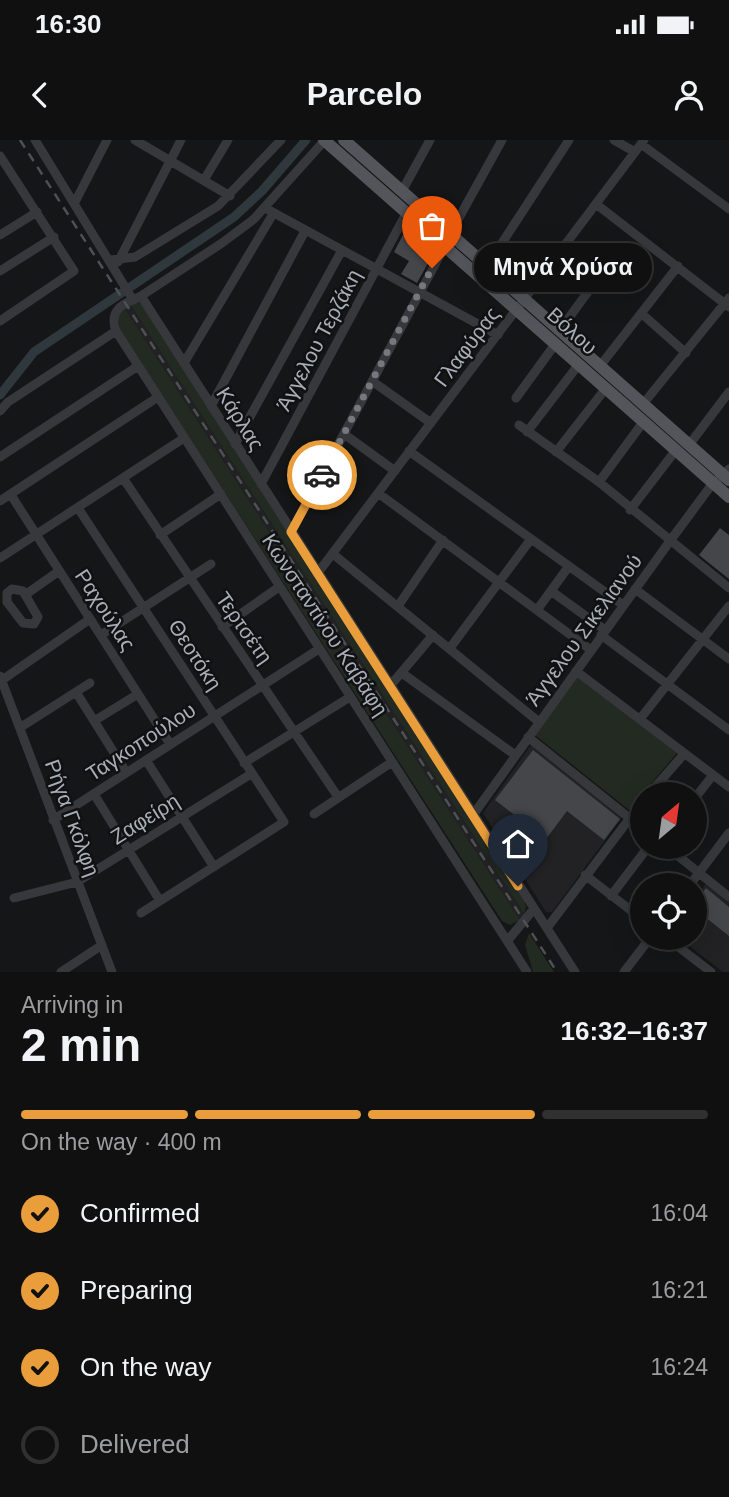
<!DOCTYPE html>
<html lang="en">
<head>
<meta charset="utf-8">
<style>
	:root { --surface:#101011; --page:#19191a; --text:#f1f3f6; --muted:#9c9d9f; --line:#303031; --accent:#ea9d3b }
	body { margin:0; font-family:Arial,sans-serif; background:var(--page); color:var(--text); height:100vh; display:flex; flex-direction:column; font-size:26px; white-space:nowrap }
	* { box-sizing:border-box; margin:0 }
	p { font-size:23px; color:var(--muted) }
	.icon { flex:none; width:38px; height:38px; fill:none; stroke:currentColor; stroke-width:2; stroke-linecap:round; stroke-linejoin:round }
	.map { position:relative; height:832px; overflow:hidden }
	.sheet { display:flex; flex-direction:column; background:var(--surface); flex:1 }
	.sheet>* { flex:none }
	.needle { width:46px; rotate:29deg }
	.fabs { position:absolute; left:630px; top:642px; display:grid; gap:14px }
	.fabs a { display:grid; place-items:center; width:77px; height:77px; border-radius:50%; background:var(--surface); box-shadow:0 7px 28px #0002,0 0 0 2px var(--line); font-size:35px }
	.pin { position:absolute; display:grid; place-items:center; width:60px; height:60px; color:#fff; margin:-72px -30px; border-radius:50% 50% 50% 0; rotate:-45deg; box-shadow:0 0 7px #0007 }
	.pin .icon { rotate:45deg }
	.courier { position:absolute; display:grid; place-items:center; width:70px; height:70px; margin:-35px; border:5px solid #ea9d3b; border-radius:50%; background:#fff; color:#222; box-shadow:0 2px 9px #0007 }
	.bubble { position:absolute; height:49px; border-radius:24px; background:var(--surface); box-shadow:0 7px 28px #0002,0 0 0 2px var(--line); font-size:23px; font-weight:700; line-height:49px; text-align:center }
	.headline em { font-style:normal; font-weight:700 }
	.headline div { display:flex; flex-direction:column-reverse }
	.headline { display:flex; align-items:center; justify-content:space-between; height:119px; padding:0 21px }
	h1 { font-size:46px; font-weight:700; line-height:52px }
	.bar { display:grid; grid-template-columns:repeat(4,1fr); gap:10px 7px; align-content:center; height:84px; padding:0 21px }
	.bar i { height:9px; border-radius:5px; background:var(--line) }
	.bar .selected { background:var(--accent) }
	.bar p { grid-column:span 4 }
	ol { padding:0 21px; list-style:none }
	li { display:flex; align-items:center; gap:21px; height:77px }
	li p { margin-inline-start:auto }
	li .icon { padding:7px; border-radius:50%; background:var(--accent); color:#111; stroke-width:4 }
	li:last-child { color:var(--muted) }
	li i { width:38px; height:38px; border:4px solid var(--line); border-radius:50% }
	.status { display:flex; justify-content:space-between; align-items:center; height:49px; padding:0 35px; background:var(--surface); direction:ltr }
	.status svg { height:19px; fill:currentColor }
	header { display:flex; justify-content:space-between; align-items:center; height:91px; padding:0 21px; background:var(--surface); font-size:32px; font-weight:700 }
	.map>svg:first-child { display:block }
</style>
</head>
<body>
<div class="status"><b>16:30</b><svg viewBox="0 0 49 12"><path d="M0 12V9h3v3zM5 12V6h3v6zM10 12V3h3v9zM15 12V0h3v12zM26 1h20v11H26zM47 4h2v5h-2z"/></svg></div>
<header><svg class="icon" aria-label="back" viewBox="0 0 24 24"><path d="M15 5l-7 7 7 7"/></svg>Parcelo<svg class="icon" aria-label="person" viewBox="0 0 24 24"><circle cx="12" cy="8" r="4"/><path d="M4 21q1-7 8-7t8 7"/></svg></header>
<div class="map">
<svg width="729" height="832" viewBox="0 0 729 832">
	<rect width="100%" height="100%" fill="#151617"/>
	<path fill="#222224" d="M129,163L524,774L520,780L124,167Z
		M533,602L623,676L552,772H546L483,673Z
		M707,742L729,760V832H723L679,798H695V759Z"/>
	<path fill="#222a22" d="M138,162L145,167L524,760L526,767L524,774L129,163Z
		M124,167L520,780L510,785L502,781L120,190L118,174Z
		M576,536L677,613L629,670L535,595Z
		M529,793L554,832H533L525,805Z"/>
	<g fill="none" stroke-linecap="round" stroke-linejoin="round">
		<path stroke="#2e383d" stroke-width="9" d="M0,255L34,212L234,77L262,51L306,0"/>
	</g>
	<path fill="#45464a" d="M406,89L408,100L416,102L418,108L432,116L417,143L401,134L409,121L394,112Z
		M720,388L729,395V439L699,415Z
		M533,610L620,679L604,700L567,671L546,699L495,660Z
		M706,748L729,767V796L695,769V762Z"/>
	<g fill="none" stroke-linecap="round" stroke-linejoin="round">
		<path stroke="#37383c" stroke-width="9" d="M35,0L133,160L141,156L575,832
			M135,0L230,56
			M614,0L635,12
			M641,4L729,69
			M0,16L74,131L0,181
			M204,40L228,0
			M402,51L430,0
			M75,62L107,0
			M596,64L729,167
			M265,68L498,195
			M450,94L502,0
			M0,95L37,72
			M111,120L135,117L218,66L281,0
			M118,122L181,0
			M487,126L569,0
			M0,131L54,97
			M141,156L222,103L254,79L325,0
			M133,160C118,165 110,175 116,191L527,832
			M641,173L686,213
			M560,190L617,112
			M184,223L273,74
			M600,226L678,126
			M372,241L431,283
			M516,258L556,203
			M643,264L729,158
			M211,266L305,91
			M0,271L8,262L116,191
			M519,285L599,342L729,448
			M527,292L579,224
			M344,294L395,331
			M235,304L342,110
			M689,305L729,252
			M409,311L623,465
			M556,312L606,248
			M0,317L138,226
			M123,338L338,657
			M599,342L644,281
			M261,344L407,72
			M378,353L591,510
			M11,355L170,604
			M0,361L158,257
			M78,368L284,682L141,773
			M630,370L676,310
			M291,392L445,106
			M160,395L221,354
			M333,414L539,582
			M0,418L184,298
			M317,434L644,0
			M12,449L23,451L38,477L34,484L23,483L7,462V453Z
			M635,449L729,519
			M551,451L605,490
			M25,455L59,431
			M398,466L443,400
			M537,470L569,426
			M222,487L279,447
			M101,495L211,424
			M601,495L729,590
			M450,508L531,399
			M576,531L729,647
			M402,533L515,615
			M0,536L112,832
			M2,540L90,479
			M390,546L433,495
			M76,552L126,632
			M640,579L729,466
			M94,581L138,554
			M21,587L90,543
			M528,597L642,688
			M146,620L214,727
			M244,623L350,557
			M94,654L160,761
			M649,654L684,614
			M695,658L713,635
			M314,674L392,622
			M473,675L670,401L710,347L729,329
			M53,680L319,509
			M667,707L729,757
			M585,735L642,779
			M689,746L729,693
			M611,756L648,707
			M14,758L77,742L251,634
			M547,788L642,662
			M667,798L711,832
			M508,800L533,770
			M61,832L102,805
			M624,832L650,798"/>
		<path stroke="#53555b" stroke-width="12" d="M324,0L729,357
			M344,0L729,340"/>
		<path stroke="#4e5055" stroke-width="2.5" stroke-dasharray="9 7" stroke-linecap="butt" d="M20,0L557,832"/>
	</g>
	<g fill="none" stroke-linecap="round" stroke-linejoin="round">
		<path stroke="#75797f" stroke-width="7" stroke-dasharray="0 12.6" d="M322,335L432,128"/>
		<path stroke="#ea9d3b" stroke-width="9" d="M322,335L291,392L518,746"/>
	</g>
	<g text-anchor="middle" stroke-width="5" stroke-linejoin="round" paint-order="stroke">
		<g font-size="21" fill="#a8aeb7" stroke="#101112">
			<text transform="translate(572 191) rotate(42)" y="7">Βόλου</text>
			<text transform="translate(319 200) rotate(-62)" y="7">Άγγελου Τερζάκη</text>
			<text transform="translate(467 207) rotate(-53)" y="7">Γλαφύρας</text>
			<text transform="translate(240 279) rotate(58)" y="7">Κάρλας</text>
			<text transform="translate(105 470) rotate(57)" y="7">Ραχούλας</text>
			<text transform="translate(325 485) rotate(57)" y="7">Κωνσταντίνου Καβάφη</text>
			<text transform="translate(244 488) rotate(55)" y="7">Τερτσέτη</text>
			<text transform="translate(584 490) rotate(-54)" y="7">Άγγελου Σικελιανού</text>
			<text transform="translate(195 515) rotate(57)" y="7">Θεοτόκη</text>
			<text transform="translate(141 602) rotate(-33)" y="7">Ταγκοπούλου</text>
			<text transform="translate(72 678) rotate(70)" y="7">Ρήγα Γκόλφη</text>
			<text transform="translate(145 679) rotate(-32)" y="7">Ζαφείρη</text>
		</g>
	</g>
</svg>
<div class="fabs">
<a><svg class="needle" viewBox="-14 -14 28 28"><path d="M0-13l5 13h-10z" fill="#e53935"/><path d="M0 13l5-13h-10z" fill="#9c9d9f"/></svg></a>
<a><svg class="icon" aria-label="locate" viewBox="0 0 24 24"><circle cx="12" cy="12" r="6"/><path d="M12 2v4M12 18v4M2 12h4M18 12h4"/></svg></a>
</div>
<div class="pin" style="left:432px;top:128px;background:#ea580c"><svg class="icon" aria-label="bag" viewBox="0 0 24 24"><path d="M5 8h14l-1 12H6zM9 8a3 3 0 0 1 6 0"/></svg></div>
<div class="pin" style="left:518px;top:746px;background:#1f2937"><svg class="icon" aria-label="home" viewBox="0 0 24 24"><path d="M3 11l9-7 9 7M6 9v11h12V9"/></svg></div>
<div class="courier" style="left:322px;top:335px"><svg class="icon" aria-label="car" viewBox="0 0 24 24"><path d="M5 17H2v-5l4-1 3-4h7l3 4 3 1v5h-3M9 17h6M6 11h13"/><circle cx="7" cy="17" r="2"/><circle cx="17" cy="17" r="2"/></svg></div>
<div class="bubble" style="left:474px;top:103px;width:178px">Μηνά Χρύσα</div>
</div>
<section class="sheet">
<div class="headline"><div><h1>2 min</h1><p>Arriving in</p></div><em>16:32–16:37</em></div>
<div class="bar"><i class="selected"></i><i class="selected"></i><i class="selected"></i><i></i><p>On the way · 400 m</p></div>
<ol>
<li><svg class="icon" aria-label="check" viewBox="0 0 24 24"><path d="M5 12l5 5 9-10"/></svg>Confirmed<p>16:04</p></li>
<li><svg class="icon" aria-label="check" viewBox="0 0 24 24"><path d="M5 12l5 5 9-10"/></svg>Preparing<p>16:21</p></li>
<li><svg class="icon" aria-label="check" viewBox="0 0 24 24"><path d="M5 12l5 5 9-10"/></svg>On the way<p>16:24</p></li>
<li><i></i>Delivered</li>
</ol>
</section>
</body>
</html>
